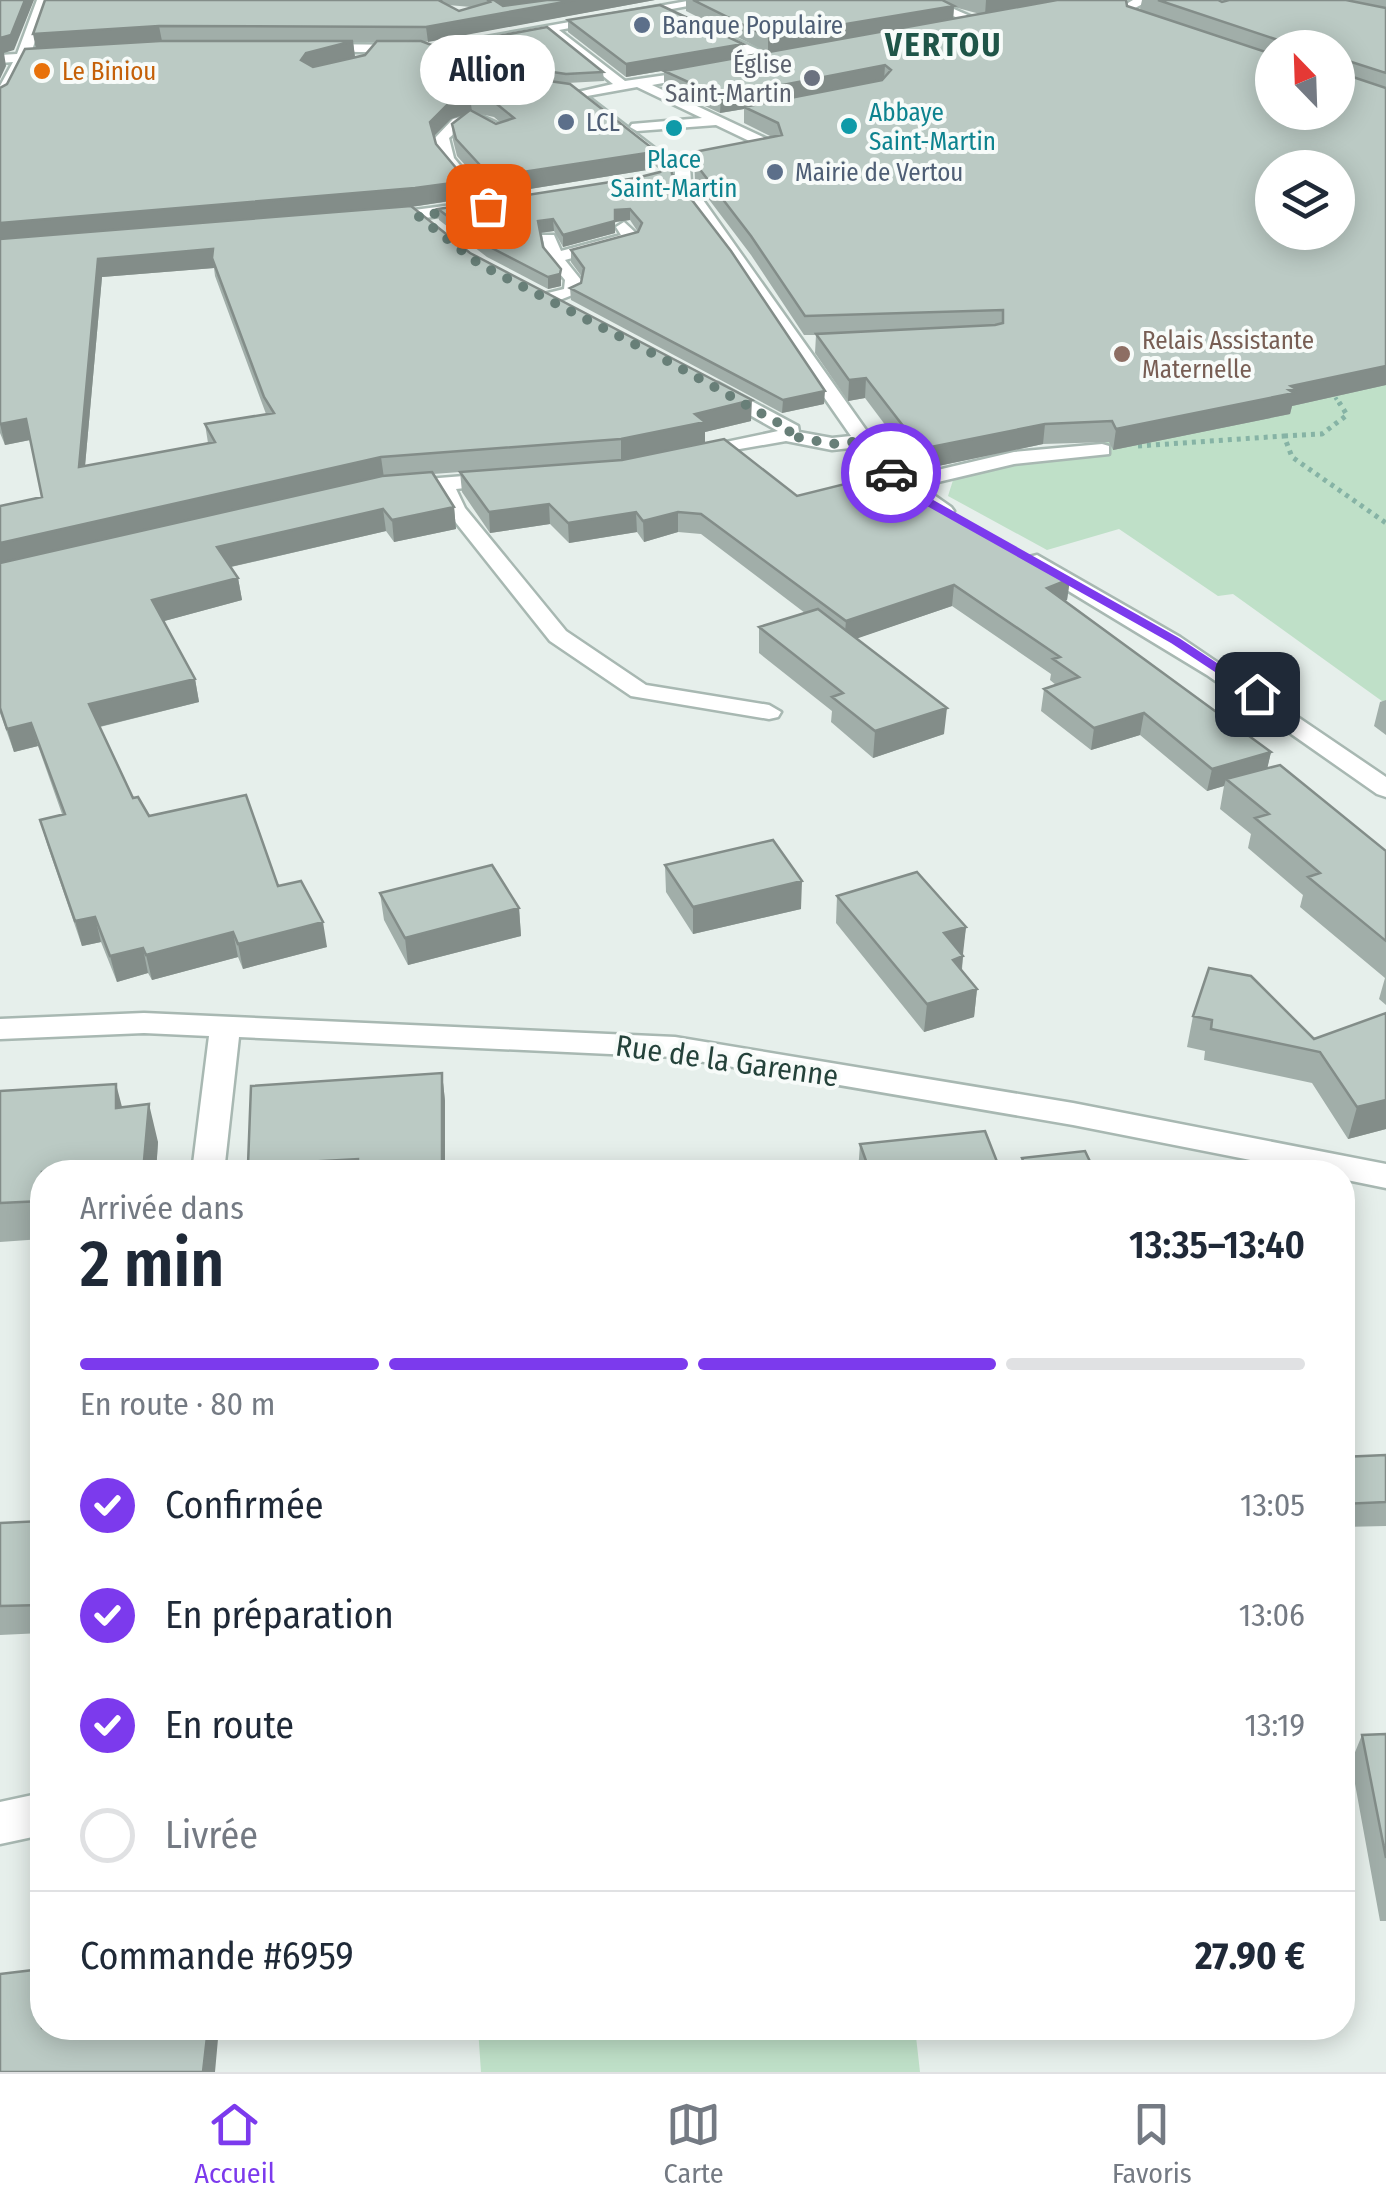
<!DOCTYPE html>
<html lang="fr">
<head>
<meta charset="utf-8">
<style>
	:root { --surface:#fff; --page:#f6f6f7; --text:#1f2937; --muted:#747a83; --line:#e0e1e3; --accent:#7c3aed }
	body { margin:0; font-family:"Fira Sans Condensed",sans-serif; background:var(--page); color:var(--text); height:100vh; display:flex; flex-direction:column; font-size:38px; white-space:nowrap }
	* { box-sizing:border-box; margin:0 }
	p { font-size:32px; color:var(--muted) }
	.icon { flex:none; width:55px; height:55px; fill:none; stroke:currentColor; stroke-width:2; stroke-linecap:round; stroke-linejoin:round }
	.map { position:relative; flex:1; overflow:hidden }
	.details { position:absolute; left:30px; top:1160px; width:1325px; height:880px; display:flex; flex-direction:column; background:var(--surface); border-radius:40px; box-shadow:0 5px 25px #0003 }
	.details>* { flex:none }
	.needle { width:65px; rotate:337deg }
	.tools { position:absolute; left:1255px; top:30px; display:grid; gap:20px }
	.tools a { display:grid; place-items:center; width:100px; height:100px; border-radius:50%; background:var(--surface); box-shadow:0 5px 25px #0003; font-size:50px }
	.pin { position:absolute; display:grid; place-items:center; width:85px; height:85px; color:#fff; margin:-42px; border-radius:20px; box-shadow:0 5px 15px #0006 }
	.courier { position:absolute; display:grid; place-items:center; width:100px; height:100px; margin:-50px; border:8px solid #7c3aed; border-radius:50%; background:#fff; color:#222; box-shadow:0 2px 12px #0007 }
	.bubble { position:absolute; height:70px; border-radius:35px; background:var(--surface); box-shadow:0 5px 25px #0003; font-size:32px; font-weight:600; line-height:70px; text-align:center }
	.overview em { font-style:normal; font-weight:600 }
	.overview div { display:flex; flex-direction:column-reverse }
	.overview { display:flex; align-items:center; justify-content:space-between; height:170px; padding:0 50px }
	h1 { font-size:65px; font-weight:600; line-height:75px }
	.bar { display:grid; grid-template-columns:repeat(4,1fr); gap:15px 10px; align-content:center; height:120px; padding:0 50px }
	.bar i { height:12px; border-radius:8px; background:var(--line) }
	.bar .on { background:var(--accent) }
	.bar p { grid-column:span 4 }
	.line { display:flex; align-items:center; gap:25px; padding:0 50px; border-top:2px solid var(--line) }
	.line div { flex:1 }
	ol { padding:0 50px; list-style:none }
	li { display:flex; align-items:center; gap:30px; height:110px }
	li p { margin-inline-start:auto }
	li .icon { padding:10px; border-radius:50%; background:var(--accent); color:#fff; stroke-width:4 }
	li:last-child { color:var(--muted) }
	li i { width:55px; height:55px; border:5px solid var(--line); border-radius:50% }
	.tabs { display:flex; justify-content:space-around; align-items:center; height:140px; border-top:2px solid var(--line); background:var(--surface); font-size:28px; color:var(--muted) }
	.tabs a { display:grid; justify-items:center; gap:5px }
	.tabs .on { color:var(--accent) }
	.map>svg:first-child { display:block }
</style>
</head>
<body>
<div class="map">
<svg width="1386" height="2072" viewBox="0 0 1386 2072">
	<rect width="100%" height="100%" fill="#e6efeb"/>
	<path fill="#bfe0c8" d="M1386,374V704L1233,594L1218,596L1119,529L1047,550L948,496L955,474L1099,446L1080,431Z
		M478,2028H915L920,2072H481Z"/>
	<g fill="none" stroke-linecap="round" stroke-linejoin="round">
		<defs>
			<path id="minor" d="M37,0H49L31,53L62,51L68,55L26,61L7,99L0,103V86L13,62L0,63V55L17,54Z
				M693,0H720L559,30L625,81L708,69V75L652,85L776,143V153L751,157L744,153L746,150L762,147L716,125L637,131L630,127L632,124L702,118L637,87L587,96L670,160L706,158V164L690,167L691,183L871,437L903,474L908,477L1014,452L1102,444L1109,446V454L1014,464L921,486L951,507L954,511L951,515L944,517L896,488L859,447L832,450L786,441L688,458V450L778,431L711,393V385L718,383L798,426L799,432L832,438L851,436L675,183V169L662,168L569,94L613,84L548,32L425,53L419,49Z
				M917,0H933L986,23L976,26Z
				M1133,0H1150L1135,8L1136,12L1164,22V28L1126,17L1123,6Z
				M704,29H712L764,52L763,61L752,64V57L704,35Z
				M313,44L412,45L418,49L412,53L309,51V45Z
				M475,113L497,123L490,127L468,122L449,138L454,158L477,186L469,191L464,189L440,159L435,138L453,119Z
				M476,202L481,204V210L383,224L375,219L383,214Z
				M624,222L637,234V240L565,260L581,280L580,292L552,303H540V295L564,289L565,280L547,258L542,235H554L561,251L621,235L616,227Z
				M501,473L511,479L508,483L456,489L465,508L566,631L646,685L769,705L781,712L778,717L769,719L631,696L550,641L449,514L436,490L402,493L392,487L402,481Z
				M1037,555L1180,637L1386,777V797L1377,794L1207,675L1029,567L1026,562L1029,557Z
				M144,1013L675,1037L1073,1103L1386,1164V1188L1342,1179V1172H1311L1073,1125L675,1057L239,1037L224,1172H192L209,1036L144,1033L0,1039V1019Z
				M42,1793V1835L0,1844V1802Z"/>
		</defs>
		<use href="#minor" stroke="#a8b8b2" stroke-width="5"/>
		<path stroke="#86b3a5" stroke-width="4" stroke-dasharray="2.5 4" stroke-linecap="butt" d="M1332,392L1340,405"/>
		<path stroke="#86b3a5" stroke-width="5" stroke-dasharray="4 5" stroke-linecap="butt" d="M1284,436L1322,434L1347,415L1339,402
			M1138,446L1284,436L1292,457L1386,523"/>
		<use href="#minor" fill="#fff" fill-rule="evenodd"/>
	</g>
	<path fill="#a1aea9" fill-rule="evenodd" d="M45,0H655L424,42L652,165L647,170L492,195L457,156L453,140L452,124L464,115L451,119L434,136L436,144L467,181L469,198L412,207L470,253L751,421L705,432V443L797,496L1070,579L1067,600L1064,601L1271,752L1267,768L1386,851V1005L1379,999L1385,978L1300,907L1303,895L1248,848L1251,834L1220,809L1224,786L1207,791L1140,735L1091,750L1041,711L1044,689L1056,685L1050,680L1051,674L952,606L857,638L944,734L873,758L831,722L832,711L759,653V627L805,613L701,534L678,532L644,542L637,532L569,543L550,524L490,533L462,492L460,472L433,474L454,507L456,529L394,542L386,531L231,567L238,578L242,600L164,621L195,679L199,702L100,727L133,798L149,816L278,886L327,947L243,969L238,957L152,980L148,973L117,982L101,942L82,946L47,844L40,820L62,814L38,746L14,752L0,713V506L42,497L30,440L5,445L0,433V88L7,84L36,48ZM448,5L471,7L459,11ZM353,42H377L365,55L355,57ZM476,113L494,117L501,123L496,124ZM214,268L215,276L266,414L205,424L208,443L85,466L102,277Z
		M686,0H1126L1127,6L1140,9L1142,0H1386V385L1292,406L1290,414L1113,450L1109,442L1043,444L919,470L865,398L848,401L815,353L816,335H804L751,255L695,181L694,152L772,137L744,123V109L720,113L664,87V71L714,62L626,77L568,32V20L743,56L767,52L686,11ZM954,7L980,14L953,19ZM1272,48H1338L1272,112Z
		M454,44L603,72L604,81L567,83L526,77L455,52Z
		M672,174L824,404L782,413L571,300L570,288L581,283L582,277L571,262V250L638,232L630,220L615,222V233L563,247L554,231L540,233L543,247L561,269V286L548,289L487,257L439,220L438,209Z
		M1386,700V735L1374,726L1380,702Z
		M665,865L801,909L693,934L666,892Z
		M380,893L519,908L521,936L408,965L384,920Z
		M837,896L966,927L962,954L963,956L962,970L977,989L974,1017L924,1032L836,923Z
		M1386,1013V1129L1348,1139L1312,1083L1204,1060L1205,1051L1187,1047L1193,1016L1314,1039Z
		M442,1073L445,1101V1172H250L248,1165Z
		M0,1091L122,1107L158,1142L156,1172H42V1239L0,1242Z
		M860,1144L1001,1172H858Z
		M1022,1158L1095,1172H1020Z
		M1386,1455V1526L1342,1527V1457Z
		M42,1521V1633L0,1635V1523Z
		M1386,1734V1921H1380L1351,1762L1362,1735Z"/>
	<path fill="#838d89" d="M25,0H34L14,50L4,53L6,66L0,79V38Z
		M492,0H547L493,14Z
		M575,0H655L428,42L426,27Z
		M986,0H1082L985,15Z
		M954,6L953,20L768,53V37Z
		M159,26L162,41L36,49L33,34Z
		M353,41L355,57L303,76L301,60L306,53Z
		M743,44V57L626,77V64Z
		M885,65L884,81L744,107V109L720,113L721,97Z
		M470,96L472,112L451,119L431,139L430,122L450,102Z
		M652,148V165L647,170L492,195L491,177Z
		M467,181L469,198L417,206L0,241V223Z
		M630,209V220L615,222V210Z
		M553,219L554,231L539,233L538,221Z
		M615,221V233L563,247V235Z
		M213,249L214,268L102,277L83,488L79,467L98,259Z
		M561,269V286L548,289V277Z
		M1386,366V385L1292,406L1290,414L1113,450L1116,429L1291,386Z
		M866,378L865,398L848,401L849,380Z
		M825,391L824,404L782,413L783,400Z
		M752,400L751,421L705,432V443L621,460V439L695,414Z
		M26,419L30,440L5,445L0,424Z
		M1045,424L1043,444L919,470L921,449Z
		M381,457L384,478L0,566V543Z
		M549,504L550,524L490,533L489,512Z
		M454,507L456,529L394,542L392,520Z
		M383,509L386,531L221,569L217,547Z
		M636,512L637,532L569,543L568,523Z
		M678,512V532L644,542L643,521Z
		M238,578L242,600L157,623L152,600Z
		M1070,579L1067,600L1044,609L1047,588Z
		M954,585L952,606L844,643L846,621Z
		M195,679L199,702L94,728L89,704Z
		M947,708L944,734L873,758L875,731Z
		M1144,713L1140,735L1091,750L1094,728Z
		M31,723L38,746L14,752L7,729Z
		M1271,752L1266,774L1226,779L1224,786L1207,791L1212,769Z
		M802,881L801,909L693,934V907Z
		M519,908L521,936L408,965L405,938Z
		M95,917L101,942L82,946L75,921Z
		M323,922L327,947L243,969L238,944Z
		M966,927L963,954L941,961L944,933Z
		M233,932L238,957L152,980L146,955Z
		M143,948L148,973L117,982L110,956Z
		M963,956L960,984L953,960Z
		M977,989L974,1017L924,1032L927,1004Z
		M442,1073L445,1101V1172H442Z
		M116,1084L126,1122L116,1108Z
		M1386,1100V1129L1348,1139L1357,1107Z
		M149,1104L158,1142L156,1172H143Z
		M208,2028H219L215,2072H203Z"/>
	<path fill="#bbcac4" stroke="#838d89" stroke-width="2.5" fill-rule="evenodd" d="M0,0H25L11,35L0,38Z
		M45,0H441L440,1L459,11L490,2L488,0H494L503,6L547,0H575L426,27L159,26L33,34Z
		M693,0H942L954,6L768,37Z
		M1057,0H1126L1127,6L1272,54V112H1338V64V72L1386,88V366L1291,386L1296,389L1289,390L1294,393L1116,429L1112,421L1045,424L921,449L866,378L849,380L816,334L995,325L1003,323V310L805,316L751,236L695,163L694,152L782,135L778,123L744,107L882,80L891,70L885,65L721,97L664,71ZM1272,168H1338V232H1272Z
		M1158,0H1218L1222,2L1229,0H1346L1386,8V73L1342,59L1338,62V48H1278V40Z
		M660,5L743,44L626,64L568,20Z
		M547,27L603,72L566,74L525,68L454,44Z
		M160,41H353L306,53L301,60L313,67L365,55L377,41H421L514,76L570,84L652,148L647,153L491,177L456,139L452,124L470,110L496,124L514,118L493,101L470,96L450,102L430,122L436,144L467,181L415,188L0,223V88L7,84L25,49Z
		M671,164L672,174L731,251L825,391L783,400L570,288L581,283L584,268L571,250L638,232L642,223L630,209L615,210V221L563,235L553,219L538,221L543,247L561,269L560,274L548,277L486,245L438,209L636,178L660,172Z
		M411,206L470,253L752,400L695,414L705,422L621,439L381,457L0,543V506L42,497L26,419L0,424V239ZM213,249L212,258L264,397L274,413L205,424L215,442L79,467L98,259Z
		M724,439L797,496L881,475L1070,579L1047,588L1271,752L1212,769L1144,713L1094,728L1044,689L1079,677L1053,659L1060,657L954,585L846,621L701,514L678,512L643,521L636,512L568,523L549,504L489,512L460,472L622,460Z
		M432,472L454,507L392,520L383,509L217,547L238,578L152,600L195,679L89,704L133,798L138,797L149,816L246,795L278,886L301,881L323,922L238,944L233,932L146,955L143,948L110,956L95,917L75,921L40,820L65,814L31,723L7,729L0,708V563L382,476Z
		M818,609L947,708L875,731L832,697L843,693L759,627Z
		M1280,765L1386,851V941L1308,877L1320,873L1255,818L1269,814L1226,779Z
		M773,840L802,881L693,907L665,865Z
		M492,865L519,908L405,938L380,893Z
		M917,872L966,927L944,933L963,956L953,960L977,989L927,1004L837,896Z
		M1209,968L1251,976L1314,1039L1386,1013V1100L1357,1107L1320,1052L1211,1029L1212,1020L1193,1016Z
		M442,1073V1172H358V1159L248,1165L251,1086Z
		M116,1084V1108L149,1104L143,1172H42V1201L0,1203V1091Z
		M985,1131L1001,1172H870L860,1144Z
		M1085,1151L1095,1172H1028L1022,1158Z
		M1386,1455V1502L1342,1504V1457Z
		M42,1521V1605L0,1606V1523Z
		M1386,1734V1858L1362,1735Z
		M42,1969V2028H208L203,2072H0V1974Z"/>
	<path fill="#7c3aed" d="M887,471H895L919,492L1179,638L1264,694L1253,697L1171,643L911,497L887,476Z"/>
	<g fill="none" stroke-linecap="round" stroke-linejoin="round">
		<path stroke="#687f78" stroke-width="10" stroke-dasharray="0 18" d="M488,206L418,216L479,264L675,365L791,430L786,435L832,444L864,441L891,473"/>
	</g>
	<g fill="#5c6f8a" stroke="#f7fbf9" stroke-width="4">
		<circle cx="642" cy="25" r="10"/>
		<circle cx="566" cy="122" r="10"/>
		<circle cx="775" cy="172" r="10"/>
	</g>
	<circle fill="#e8710a" stroke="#f7fbf9" stroke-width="4" cx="42" cy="71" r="10"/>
	<circle fill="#6b7280" stroke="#f7fbf9" stroke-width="4" cx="812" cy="78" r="10"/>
	<g fill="#0f9aa8" stroke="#f7fbf9" stroke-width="4">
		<circle cx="849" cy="126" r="10"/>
		<circle cx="674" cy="128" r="10"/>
	</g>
	<circle fill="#8d6e63" stroke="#f7fbf9" stroke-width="4" cx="1122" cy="354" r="10"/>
	<g text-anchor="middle" stroke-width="8" stroke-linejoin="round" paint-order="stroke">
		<g font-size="25" fill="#4e5e75" stroke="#f7fbf9" text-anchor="start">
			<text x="662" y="34">Banque Populaire</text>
			<text x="586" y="131">LCL</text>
			<text x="795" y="181">Mairie de Vertou</text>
		</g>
		<g font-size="25" fill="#5b616d" stroke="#f7fbf9" text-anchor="end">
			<text x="792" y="73">Église<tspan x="792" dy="29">Saint-Martin</tspan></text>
		</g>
		<g font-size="25" fill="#c56008" stroke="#f7fbf9" text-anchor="start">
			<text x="62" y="80">Le Biniou</text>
		</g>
		<g font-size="25" fill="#0d838f" stroke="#f7fbf9" text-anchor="start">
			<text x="869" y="121">Abbaye<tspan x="869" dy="29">Saint-Martin</tspan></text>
			<text x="674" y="168" text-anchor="middle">Place<tspan x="674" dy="29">Saint-Martin</tspan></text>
		</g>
		<g font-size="25" fill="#785e54" stroke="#f7fbf9" text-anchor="start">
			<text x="1142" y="349">Relais Assistante<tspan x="1142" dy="29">Maternelle</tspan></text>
		</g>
		<g font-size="30" fill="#24423a" stroke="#f7fbf9">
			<text transform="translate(727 1061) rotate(8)" y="10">Rue de la Garenne</text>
		</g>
		<g font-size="32" font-weight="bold" letter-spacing="2.5" fill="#1f5548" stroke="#f7fbf9">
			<text x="944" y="56">VERTOU</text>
		</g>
	</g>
</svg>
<div class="tools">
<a><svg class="needle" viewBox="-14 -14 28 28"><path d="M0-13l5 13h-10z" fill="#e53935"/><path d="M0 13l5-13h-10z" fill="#747a83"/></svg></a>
<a><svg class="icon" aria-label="layers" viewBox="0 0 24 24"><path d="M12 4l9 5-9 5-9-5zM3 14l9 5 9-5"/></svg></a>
</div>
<div class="pin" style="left:488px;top:206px;background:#ea580c"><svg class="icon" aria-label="bag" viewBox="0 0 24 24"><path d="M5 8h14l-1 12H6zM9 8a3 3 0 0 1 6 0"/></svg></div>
<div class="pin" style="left:1257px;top:694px;background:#1f2937"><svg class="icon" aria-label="home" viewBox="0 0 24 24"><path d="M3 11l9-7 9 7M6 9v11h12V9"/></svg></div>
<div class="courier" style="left:891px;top:473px"><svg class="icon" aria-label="car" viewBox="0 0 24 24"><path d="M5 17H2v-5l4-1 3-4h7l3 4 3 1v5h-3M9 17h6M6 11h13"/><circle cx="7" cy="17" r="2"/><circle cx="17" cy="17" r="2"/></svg></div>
<div class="bubble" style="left:420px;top:35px;width:135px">Allion</div>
<section class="details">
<div class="overview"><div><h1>2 min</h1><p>Arrivée dans</p></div><em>13:35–13:40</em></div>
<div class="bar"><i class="on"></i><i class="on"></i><i class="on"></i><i></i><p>En route · 80 m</p></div>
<ol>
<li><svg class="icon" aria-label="check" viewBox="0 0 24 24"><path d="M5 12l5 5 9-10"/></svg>Confirmée<p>13:05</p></li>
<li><svg class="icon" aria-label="check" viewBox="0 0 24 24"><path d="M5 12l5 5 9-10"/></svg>En préparation<p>13:06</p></li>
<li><svg class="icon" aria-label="check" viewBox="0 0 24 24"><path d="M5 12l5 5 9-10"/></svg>En route<p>13:19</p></li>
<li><i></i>Livrée</li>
</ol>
<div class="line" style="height:130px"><div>Commande #6959</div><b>27.90 €</b></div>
</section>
</div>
<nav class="tabs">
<a class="on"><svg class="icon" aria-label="home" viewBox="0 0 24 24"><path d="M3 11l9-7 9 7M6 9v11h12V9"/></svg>Accueil</a>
<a><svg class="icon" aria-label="map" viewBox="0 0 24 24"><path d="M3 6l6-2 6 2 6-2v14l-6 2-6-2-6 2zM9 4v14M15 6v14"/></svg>Carte</a>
<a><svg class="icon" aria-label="saved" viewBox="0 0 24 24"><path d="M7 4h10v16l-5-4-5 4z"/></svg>Favoris</a>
</nav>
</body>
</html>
